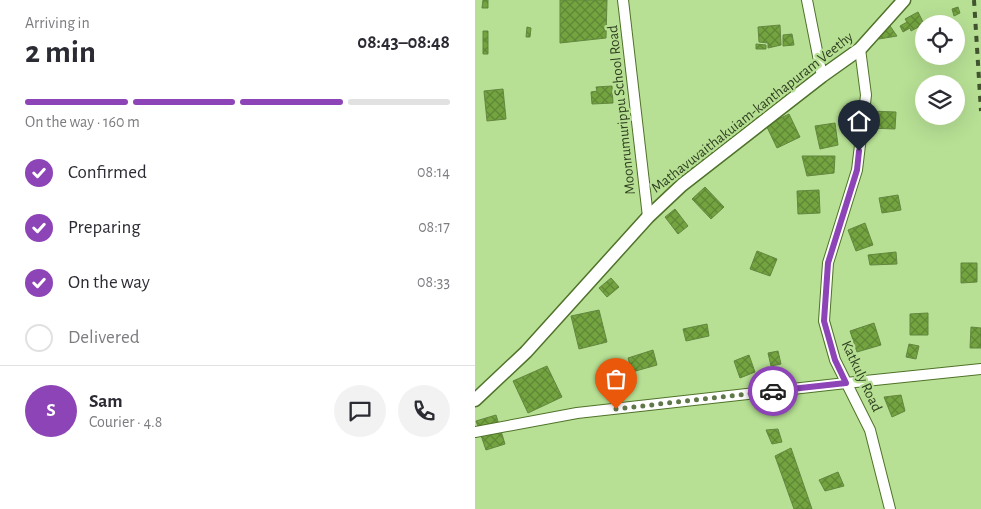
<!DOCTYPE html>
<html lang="en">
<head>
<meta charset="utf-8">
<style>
	:root { --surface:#fff; --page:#f2f2f3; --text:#2b2b33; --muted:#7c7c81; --line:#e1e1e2; --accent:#8d44b6 }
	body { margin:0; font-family:"Alegreya Sans",sans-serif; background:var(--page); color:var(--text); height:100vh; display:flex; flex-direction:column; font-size:19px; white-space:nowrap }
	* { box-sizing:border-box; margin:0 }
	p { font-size:16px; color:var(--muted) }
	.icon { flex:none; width:28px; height:28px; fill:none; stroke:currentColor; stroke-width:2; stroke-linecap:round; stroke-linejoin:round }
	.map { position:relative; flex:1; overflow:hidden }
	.side { display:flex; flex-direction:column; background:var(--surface); width:475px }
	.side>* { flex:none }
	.controls { position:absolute; left:440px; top:15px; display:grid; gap:10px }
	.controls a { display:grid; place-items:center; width:50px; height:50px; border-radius:50%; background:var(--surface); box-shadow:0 5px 20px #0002; font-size:25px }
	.pin { position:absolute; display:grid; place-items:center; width:42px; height:42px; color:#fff; margin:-51px -21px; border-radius:50% 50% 50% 0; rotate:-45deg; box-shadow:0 0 5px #0007 }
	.pin .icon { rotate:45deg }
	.courier { position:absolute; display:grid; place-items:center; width:50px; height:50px; margin:-25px; border:4px solid #8d44b6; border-radius:50%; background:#fff; color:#222; box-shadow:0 1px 6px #0007 }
	.head em { font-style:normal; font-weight:600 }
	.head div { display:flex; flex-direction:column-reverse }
	.head { display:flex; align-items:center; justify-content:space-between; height:85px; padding:0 25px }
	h1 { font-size:32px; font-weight:600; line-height:38px }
	.bar { display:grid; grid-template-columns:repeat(4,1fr); gap:8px 5px; align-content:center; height:60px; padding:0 25px }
	.bar i { height:6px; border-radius:4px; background:var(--line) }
	.bar .active { background:var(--accent) }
	.bar p { grid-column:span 4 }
	.line { display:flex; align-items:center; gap:12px; padding:0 25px; border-top:1px solid var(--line) }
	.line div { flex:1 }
	.round { display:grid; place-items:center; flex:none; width:52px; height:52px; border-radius:26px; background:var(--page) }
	ol { padding:0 25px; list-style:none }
	li { display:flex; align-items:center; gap:15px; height:55px }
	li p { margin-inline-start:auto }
	li .icon { padding:5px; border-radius:50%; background:var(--accent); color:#fff; stroke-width:4 }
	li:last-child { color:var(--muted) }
	li i { width:28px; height:28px; border:2px solid var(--line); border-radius:50% }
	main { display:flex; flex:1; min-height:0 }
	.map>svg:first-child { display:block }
</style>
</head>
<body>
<main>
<section class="side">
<div class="head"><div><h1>2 min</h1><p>Arriving in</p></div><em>08:43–08:48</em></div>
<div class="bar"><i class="active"></i><i class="active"></i><i class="active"></i><i></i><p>On the way · 160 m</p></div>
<ol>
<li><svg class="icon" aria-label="check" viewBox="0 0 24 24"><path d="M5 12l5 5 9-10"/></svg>Confirmed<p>08:14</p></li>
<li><svg class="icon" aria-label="check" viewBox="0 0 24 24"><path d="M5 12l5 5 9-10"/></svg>Preparing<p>08:17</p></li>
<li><svg class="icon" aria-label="check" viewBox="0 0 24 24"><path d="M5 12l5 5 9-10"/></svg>On the way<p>08:33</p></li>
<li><i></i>Delivered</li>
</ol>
<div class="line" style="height:90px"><b class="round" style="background:var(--accent);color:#fff">S</b><div><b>Sam</b><p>Courier · 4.8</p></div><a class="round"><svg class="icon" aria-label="chat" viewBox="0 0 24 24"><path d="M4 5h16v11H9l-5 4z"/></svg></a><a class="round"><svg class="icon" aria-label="phone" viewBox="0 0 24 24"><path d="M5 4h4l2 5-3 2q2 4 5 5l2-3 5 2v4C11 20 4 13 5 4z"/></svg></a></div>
</section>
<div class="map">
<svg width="506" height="509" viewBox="0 0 506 509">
	<defs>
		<pattern id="building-cross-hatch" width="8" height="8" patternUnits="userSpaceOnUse" patternTransform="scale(1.25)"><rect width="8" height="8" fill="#73a440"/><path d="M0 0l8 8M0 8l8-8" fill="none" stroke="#5f8735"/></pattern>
	</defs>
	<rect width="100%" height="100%" fill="#b7e094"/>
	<path fill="url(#building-cross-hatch)" stroke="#63873f" d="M8,0H13V8H7Z
		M85,0H132L131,38L85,43Z
		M483,7L485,13L479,16L477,9Z
		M443,12L449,24L436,31L435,28L428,32L425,26L432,22L430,19Z
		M413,23L422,36L404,39L400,35Z
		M305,25L306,45L293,48V43L284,42L283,27Z
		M52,27L56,28L55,37H51Z
		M8,31H13V54H8Z
		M317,34L319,45L308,46V35Z
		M449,34V52H447L444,35Z
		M281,44L291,45V49H281Z
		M137,86L138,103L117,104L116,92L122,91L121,87Z
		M28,89L31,119L12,121L9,91Z
		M395,111L421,112L420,129L394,128Z
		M314,114L325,137L302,148L291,125Z
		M360,123L363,145L345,149L340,126Z
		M327,156H360L359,173L332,176Z
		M230,187L249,207L236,219L217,199Z
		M344,190L345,213L323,214L322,191Z
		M423,195L426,210L407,213L404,198Z
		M200,209L213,226L203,234L190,217Z
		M390,223L398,245L381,251L373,230Z
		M282,251L302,259L295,276L275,269Z
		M421,252L422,264L395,265L393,255Z
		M486,263H502V282L486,283Z
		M136,278L144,287L132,297L124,288Z
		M124,310L132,342L104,349L96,316Z
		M453,313V335H435V314Z
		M399,323L406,345L382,352L375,331Z
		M232,324L234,336L211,341L208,329Z
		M496,327L506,328V348H495Z
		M434,344L444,346L441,359L431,357Z
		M178,350L182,365L157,372L153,358Z
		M303,351L306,364L296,366L293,353Z
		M274,355L280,372L265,378L259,361Z
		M72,366L87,397L53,413L38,381Z
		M426,395L430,411L417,417L409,397Z
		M21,415L30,444L11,450L1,421Z
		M303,429L307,442L297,444L291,430Z
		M316,448L337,509H319L300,456Z
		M363,472L369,486L350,491L344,480Z"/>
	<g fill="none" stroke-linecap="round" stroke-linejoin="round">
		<defs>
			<path id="minor" d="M148,0L173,217
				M332,0L347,76
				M385,49L391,95L382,170L353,263L349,321L360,360L395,430L415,509
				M0,432L102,413L371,383L506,369"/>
			<path id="tertiary" d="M0,400L51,352L173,217L207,185L347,76L385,49L429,0"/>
		</defs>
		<use href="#minor" stroke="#4f7229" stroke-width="12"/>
		<use href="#tertiary" stroke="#4f7229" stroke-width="15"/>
		<use href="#minor" stroke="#fff" stroke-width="10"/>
		<use href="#tertiary" stroke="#fff" stroke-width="12"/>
		<path stroke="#41542f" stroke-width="4" stroke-dasharray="6 6" stroke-linecap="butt" d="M499,0L506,111"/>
	</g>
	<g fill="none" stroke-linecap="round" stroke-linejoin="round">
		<path stroke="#5f7749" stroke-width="5" stroke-dasharray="0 9" d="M141,409L298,391"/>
		<path stroke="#8d44b6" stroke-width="6" d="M298,391L371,383L360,360L349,321L353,263L382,170L384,151"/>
	</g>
	<g text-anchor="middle" stroke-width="4.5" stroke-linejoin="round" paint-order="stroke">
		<g font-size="15" fill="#2f3f20" stroke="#b7e094">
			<text transform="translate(146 110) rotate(-96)" y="5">Moonrumurippu School Road</text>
			<text transform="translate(277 112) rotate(-38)" y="5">Mathavuvaithakuiam-kanthapuram Veethy</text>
			<text transform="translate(387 376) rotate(65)" y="5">Katkuly Road</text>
		</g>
	</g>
</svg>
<div class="controls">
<a><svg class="icon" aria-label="locate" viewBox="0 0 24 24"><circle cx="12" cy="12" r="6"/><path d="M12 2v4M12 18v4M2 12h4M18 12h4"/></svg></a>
<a><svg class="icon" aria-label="layers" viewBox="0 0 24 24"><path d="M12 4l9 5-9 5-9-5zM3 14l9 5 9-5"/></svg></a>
</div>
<div class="pin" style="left:141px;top:409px;background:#ea580c"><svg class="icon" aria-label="bag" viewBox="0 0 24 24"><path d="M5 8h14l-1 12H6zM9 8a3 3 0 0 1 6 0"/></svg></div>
<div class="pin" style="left:384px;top:151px;background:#1f2937"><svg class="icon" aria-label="home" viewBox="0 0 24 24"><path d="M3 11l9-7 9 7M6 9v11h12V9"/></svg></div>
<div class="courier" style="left:298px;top:391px"><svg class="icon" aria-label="car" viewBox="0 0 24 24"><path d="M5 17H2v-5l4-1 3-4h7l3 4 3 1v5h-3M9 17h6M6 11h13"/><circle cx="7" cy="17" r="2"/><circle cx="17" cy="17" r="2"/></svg></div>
</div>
</main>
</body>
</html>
